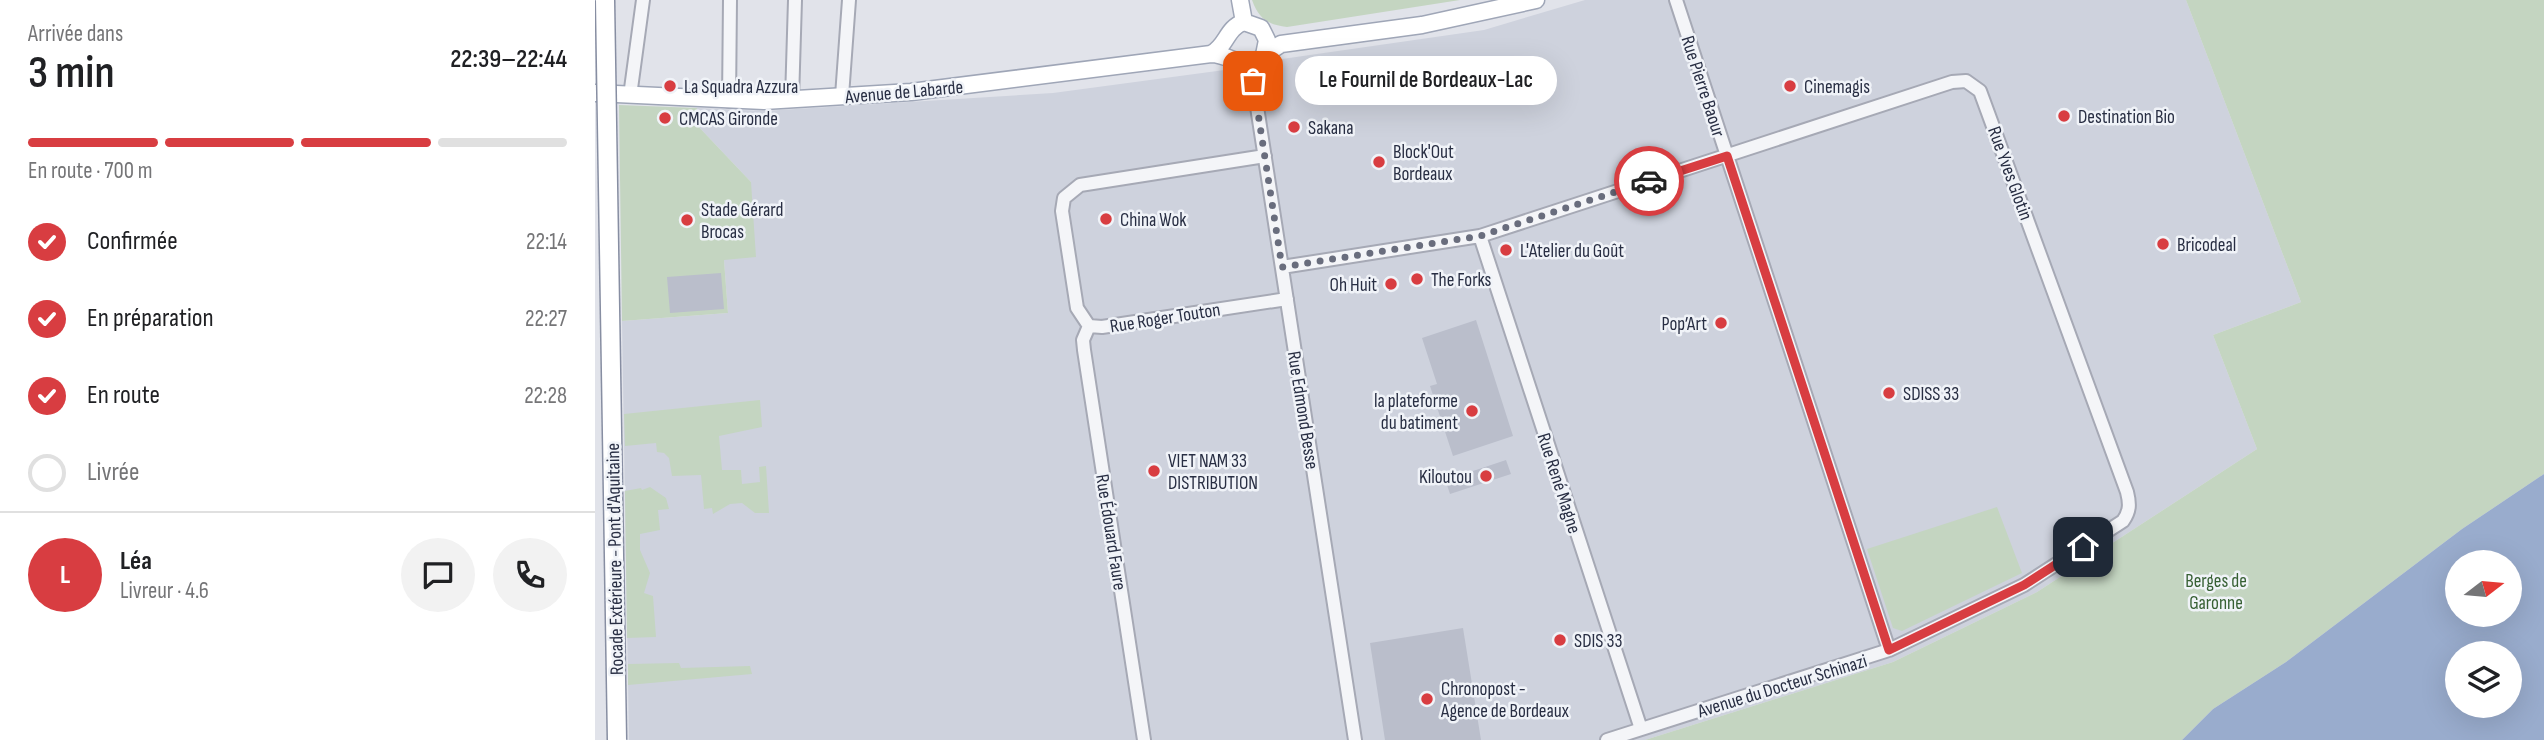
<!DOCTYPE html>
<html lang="fr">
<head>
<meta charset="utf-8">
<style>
	:root { --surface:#fff; --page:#f2f2f2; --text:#202124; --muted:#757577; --line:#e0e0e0; --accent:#d83d41 }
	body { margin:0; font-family:"Sofia Sans Condensed",sans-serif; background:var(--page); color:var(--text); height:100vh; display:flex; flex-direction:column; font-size:26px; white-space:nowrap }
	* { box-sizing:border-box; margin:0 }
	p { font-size:23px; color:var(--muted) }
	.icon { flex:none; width:38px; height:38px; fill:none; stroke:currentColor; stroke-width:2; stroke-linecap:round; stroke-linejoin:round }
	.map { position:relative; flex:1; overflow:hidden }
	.details { display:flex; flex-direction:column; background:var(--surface); width:595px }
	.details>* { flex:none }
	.needle { width:46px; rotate:74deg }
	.buttons { position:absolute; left:1850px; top:550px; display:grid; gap:14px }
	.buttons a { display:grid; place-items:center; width:77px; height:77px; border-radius:50%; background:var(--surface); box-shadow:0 7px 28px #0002; font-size:35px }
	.pin { position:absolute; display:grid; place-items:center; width:60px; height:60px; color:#fff; margin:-30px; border-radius:14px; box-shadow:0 4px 10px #0006 }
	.courier { position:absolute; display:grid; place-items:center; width:70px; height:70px; margin:-35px; border:5px solid #d83d41; border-radius:50%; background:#fff; color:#222; box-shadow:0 2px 9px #0007 }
	.bubble { position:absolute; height:49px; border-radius:24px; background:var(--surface); box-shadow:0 7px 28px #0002; font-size:23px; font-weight:600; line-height:49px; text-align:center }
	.overview em { font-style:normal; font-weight:600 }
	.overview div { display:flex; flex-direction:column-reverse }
	.overview { display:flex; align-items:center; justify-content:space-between; height:119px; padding:0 28px }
	h1 { font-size:46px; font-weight:600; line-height:52px }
	.bar { display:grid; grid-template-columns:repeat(4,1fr); gap:10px 7px; align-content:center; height:84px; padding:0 28px }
	.bar i { height:9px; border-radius:5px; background:var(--line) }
	.bar .on { background:var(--accent) }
	.bar p { grid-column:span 4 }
	.line { display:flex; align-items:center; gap:18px; padding:0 28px; border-top:2px solid var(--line) }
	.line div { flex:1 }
	.round { display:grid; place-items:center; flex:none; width:74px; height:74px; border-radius:37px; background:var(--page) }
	ol { padding:0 28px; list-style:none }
	li { display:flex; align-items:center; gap:21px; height:77px }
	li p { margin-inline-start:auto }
	li .icon { padding:7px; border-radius:50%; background:var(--accent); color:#fff; stroke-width:4 }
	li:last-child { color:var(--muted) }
	li i { width:38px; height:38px; border:4px solid var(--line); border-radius:50% }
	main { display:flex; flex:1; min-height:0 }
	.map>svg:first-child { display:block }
</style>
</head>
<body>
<main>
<section class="details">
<div class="overview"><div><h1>3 min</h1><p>Arrivée dans</p></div><em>22:39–22:44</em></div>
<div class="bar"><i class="on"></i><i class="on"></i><i class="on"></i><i></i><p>En route · 700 m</p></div>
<ol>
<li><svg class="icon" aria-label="check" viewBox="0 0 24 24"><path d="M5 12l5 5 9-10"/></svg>Confirmée<p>22:14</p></li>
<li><svg class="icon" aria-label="check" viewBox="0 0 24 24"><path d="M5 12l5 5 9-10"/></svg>En préparation<p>22:27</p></li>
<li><svg class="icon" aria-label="check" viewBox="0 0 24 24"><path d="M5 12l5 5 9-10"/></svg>En route<p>22:28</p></li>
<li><i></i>Livrée</li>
</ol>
<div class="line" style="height:126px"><b class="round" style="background:var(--accent);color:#fff">L</b><div><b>Léa</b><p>Livreur · 4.6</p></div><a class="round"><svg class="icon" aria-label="chat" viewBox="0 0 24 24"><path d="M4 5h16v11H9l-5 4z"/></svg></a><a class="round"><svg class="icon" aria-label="phone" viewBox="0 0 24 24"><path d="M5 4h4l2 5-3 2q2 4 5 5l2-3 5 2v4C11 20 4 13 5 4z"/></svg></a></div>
</section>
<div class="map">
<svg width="1949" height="740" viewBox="0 0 1949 740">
	<rect width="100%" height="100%" fill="#e1e3ea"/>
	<path fill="#ced2dd" d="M990,0H1591L1706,302L1618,335L1662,449L1442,592L1298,662L1050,740H34L27,321L133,313L129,260L156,182L101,124L102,108L169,111L458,93L637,69L645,75L668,69L673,61L889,30Z"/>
	<path fill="#c4d5c1" d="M657,0H865L692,27C672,24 664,19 657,0Z
		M1591,0H1949V474L1867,529L1691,662L1618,709L1587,740H1050L1298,662L1442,592L1662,449L1618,335L1706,302Z
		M24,105L102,108L101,124L156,182L161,257L129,260L133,313L27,321Z
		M165,400L167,427L124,436L127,470H146L147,484L165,482L164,467L171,466L174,513H160L147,503L135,504L118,514L117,508L109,509L106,475L77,476L74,458L69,453L62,452L61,443L30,446L29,414Z
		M55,487L71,498L74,509L63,510L65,530L45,534V550L55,573L49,593L58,596L61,637L32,638L30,491L46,488L47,490Z
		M1402,507L1427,573L1307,631L1298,628L1272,549Z
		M84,663L86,668L155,666L157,674L33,685V664Z"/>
	<path fill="#99accd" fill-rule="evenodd" d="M1949,474V740H1587L1618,709L1691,662L1867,529ZM1862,562H1914V614H1862ZM1862,653H1914V705H1862Z"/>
	<path fill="#babecb" d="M126,273L129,309L75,313L72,277Z
		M881,320L918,436L858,456L835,386L842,384L827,338Z
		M911,460L916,474L855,494L852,485L873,478L872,473Z
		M868,628L886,740H790L775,643Z"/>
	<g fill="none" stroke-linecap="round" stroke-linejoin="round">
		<defs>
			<path id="minor" d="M1081,0L1294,650
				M661,62L658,81L760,740
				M35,96L48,0
				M247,96L254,0
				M197,100L200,0
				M134,101L135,0
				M670,156L485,185L469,198L467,211L482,308L494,326L507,327L692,299
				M885,236L1046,729
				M687,267L885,236L1357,82L1371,81L1385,91L1532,492C1535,504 1535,511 1528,521L1429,585L1294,650L1012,740
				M494,326L488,340L489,350L549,740"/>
			<path id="major" d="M645,0L649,22
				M669,55L686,44L827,25L941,0
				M0,93L169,101L316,92L616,54C637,54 652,75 669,55L672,40L666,28L649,22C631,28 632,46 616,54"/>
		</defs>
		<use href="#minor" stroke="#a6a9b5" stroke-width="16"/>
		<use href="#major" stroke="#9fa6b7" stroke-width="19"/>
		<use href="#minor" stroke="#f4f5f8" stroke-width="12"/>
		<use href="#major" stroke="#fff" stroke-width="16"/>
		<defs>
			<path id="highway-bridge" d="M10,0L22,740"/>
		</defs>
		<use href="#highway-bridge" stroke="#878ea2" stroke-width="21" stroke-linecap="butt"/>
		<use href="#highway-bridge" stroke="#fff" stroke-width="18"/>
	</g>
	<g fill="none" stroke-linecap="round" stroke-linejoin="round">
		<path stroke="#696d7d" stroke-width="7" stroke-dasharray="0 12.6" d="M658,81L687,267L885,236L1054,181"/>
		<path stroke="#d83d41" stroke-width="9" d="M1054,181L1132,156L1294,650L1429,585L1488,547"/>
	</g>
	<g fill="#d83d41" stroke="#f0f3f8" stroke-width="2.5">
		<circle cx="75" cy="86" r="7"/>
		<circle cx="1195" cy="86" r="7"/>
		<circle cx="1469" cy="116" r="7"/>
		<circle cx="70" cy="118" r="7"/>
		<circle cx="699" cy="127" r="7"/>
		<circle cx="784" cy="162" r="7"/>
		<circle cx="511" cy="219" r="7"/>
		<circle cx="92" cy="220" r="7"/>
		<circle cx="1568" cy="244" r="7"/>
		<circle cx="911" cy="250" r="7"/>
		<circle cx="822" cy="279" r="7"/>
		<circle cx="796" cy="284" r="7"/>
		<circle cx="1126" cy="323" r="7"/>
		<circle cx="1294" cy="393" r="7"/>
		<circle cx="877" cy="411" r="7"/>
		<circle cx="559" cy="471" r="7"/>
		<circle cx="891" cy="476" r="7"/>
		<circle cx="965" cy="640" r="7"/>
		<circle cx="832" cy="699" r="7"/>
	</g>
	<g text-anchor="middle" stroke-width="5" stroke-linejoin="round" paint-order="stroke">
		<g font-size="19" fill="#282e43" stroke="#f0f3f8" text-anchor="start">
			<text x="89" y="93">La Squadra Azzura</text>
			<text x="1209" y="93">Cinemagis</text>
			<text x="1483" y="123">Destination Bio</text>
			<text x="84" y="125">CMCAS Gironde</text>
			<text x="713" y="134">Sakana</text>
			<text x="798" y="158">Block'Out<tspan x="798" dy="22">Bordeaux</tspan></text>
			<text x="106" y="216">Stade Gérard<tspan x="106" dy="22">Brocas</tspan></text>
			<text x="525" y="226">China Wok</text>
			<text x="1582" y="251">Bricodeal</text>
			<text x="925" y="257">L'Atelier du Goût</text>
			<text x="836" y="286">The Forks</text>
			<text x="782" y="291" text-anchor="end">Oh Huit</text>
			<text x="1112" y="330" text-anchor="end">Pop’Art</text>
			<text x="1308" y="400">SDISS 33</text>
			<text x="863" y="407" text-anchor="end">la plateforme<tspan x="863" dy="22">du batiment</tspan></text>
			<text x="573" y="467">VIET NAM 33<tspan x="573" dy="22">DISTRIBUTION</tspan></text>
			<text x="877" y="483" text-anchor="end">Kiloutou</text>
			<text x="979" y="647">SDIS 33</text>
			<text x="846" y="695">Chronopost -<tspan x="846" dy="22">Agence de Bordeaux</tspan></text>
		</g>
		<g font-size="19" fill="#282e43" stroke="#f0f3f8">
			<text transform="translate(1109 86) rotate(72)" y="7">Rue Pierre Baour</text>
			<text transform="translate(309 91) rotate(-5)" y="7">Avenue de Labarde</text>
			<text transform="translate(1416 173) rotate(70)" y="7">Rue Yves Glotin</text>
			<text transform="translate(570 317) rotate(-9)" y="7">Rue Roger Touton</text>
			<text transform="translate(709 410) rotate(81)" y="7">Rue Edmond Besse</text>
			<text transform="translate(965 483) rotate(72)" y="7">Rue René Magne</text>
			<text transform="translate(517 532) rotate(81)" y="7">Rue Édouard Faure</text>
			<text transform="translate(19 559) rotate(-91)" y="7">Rocade Extérieure - Pont d'Aquitaine</text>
			<text transform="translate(1187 685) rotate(-17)" y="7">Avenue du Docteur Schinazi</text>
		</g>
		<g font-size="19" fill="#376034" stroke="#f0f3f8">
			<text x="1621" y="587">Berges de<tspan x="1621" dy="22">Garonne</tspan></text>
		</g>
	</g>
</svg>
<div class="buttons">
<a><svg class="needle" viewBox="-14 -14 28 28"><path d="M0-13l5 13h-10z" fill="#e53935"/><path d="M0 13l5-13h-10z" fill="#757577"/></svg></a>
<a><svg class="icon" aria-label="layers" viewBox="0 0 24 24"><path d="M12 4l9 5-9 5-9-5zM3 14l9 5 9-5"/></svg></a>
</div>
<div class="pin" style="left:658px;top:81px;background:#ea580c"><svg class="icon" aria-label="bag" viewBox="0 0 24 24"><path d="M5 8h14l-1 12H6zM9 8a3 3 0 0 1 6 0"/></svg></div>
<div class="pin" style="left:1488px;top:547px;background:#1f2937"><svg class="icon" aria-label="home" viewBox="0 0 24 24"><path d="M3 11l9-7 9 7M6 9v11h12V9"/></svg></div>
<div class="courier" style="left:1054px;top:181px"><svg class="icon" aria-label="car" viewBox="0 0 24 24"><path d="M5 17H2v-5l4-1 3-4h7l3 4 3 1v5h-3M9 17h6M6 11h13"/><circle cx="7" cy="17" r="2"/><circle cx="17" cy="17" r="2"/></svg></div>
<div class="bubble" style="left:700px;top:56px;width:262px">Le Fournil de Bordeaux-Lac</div>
</div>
</main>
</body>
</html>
